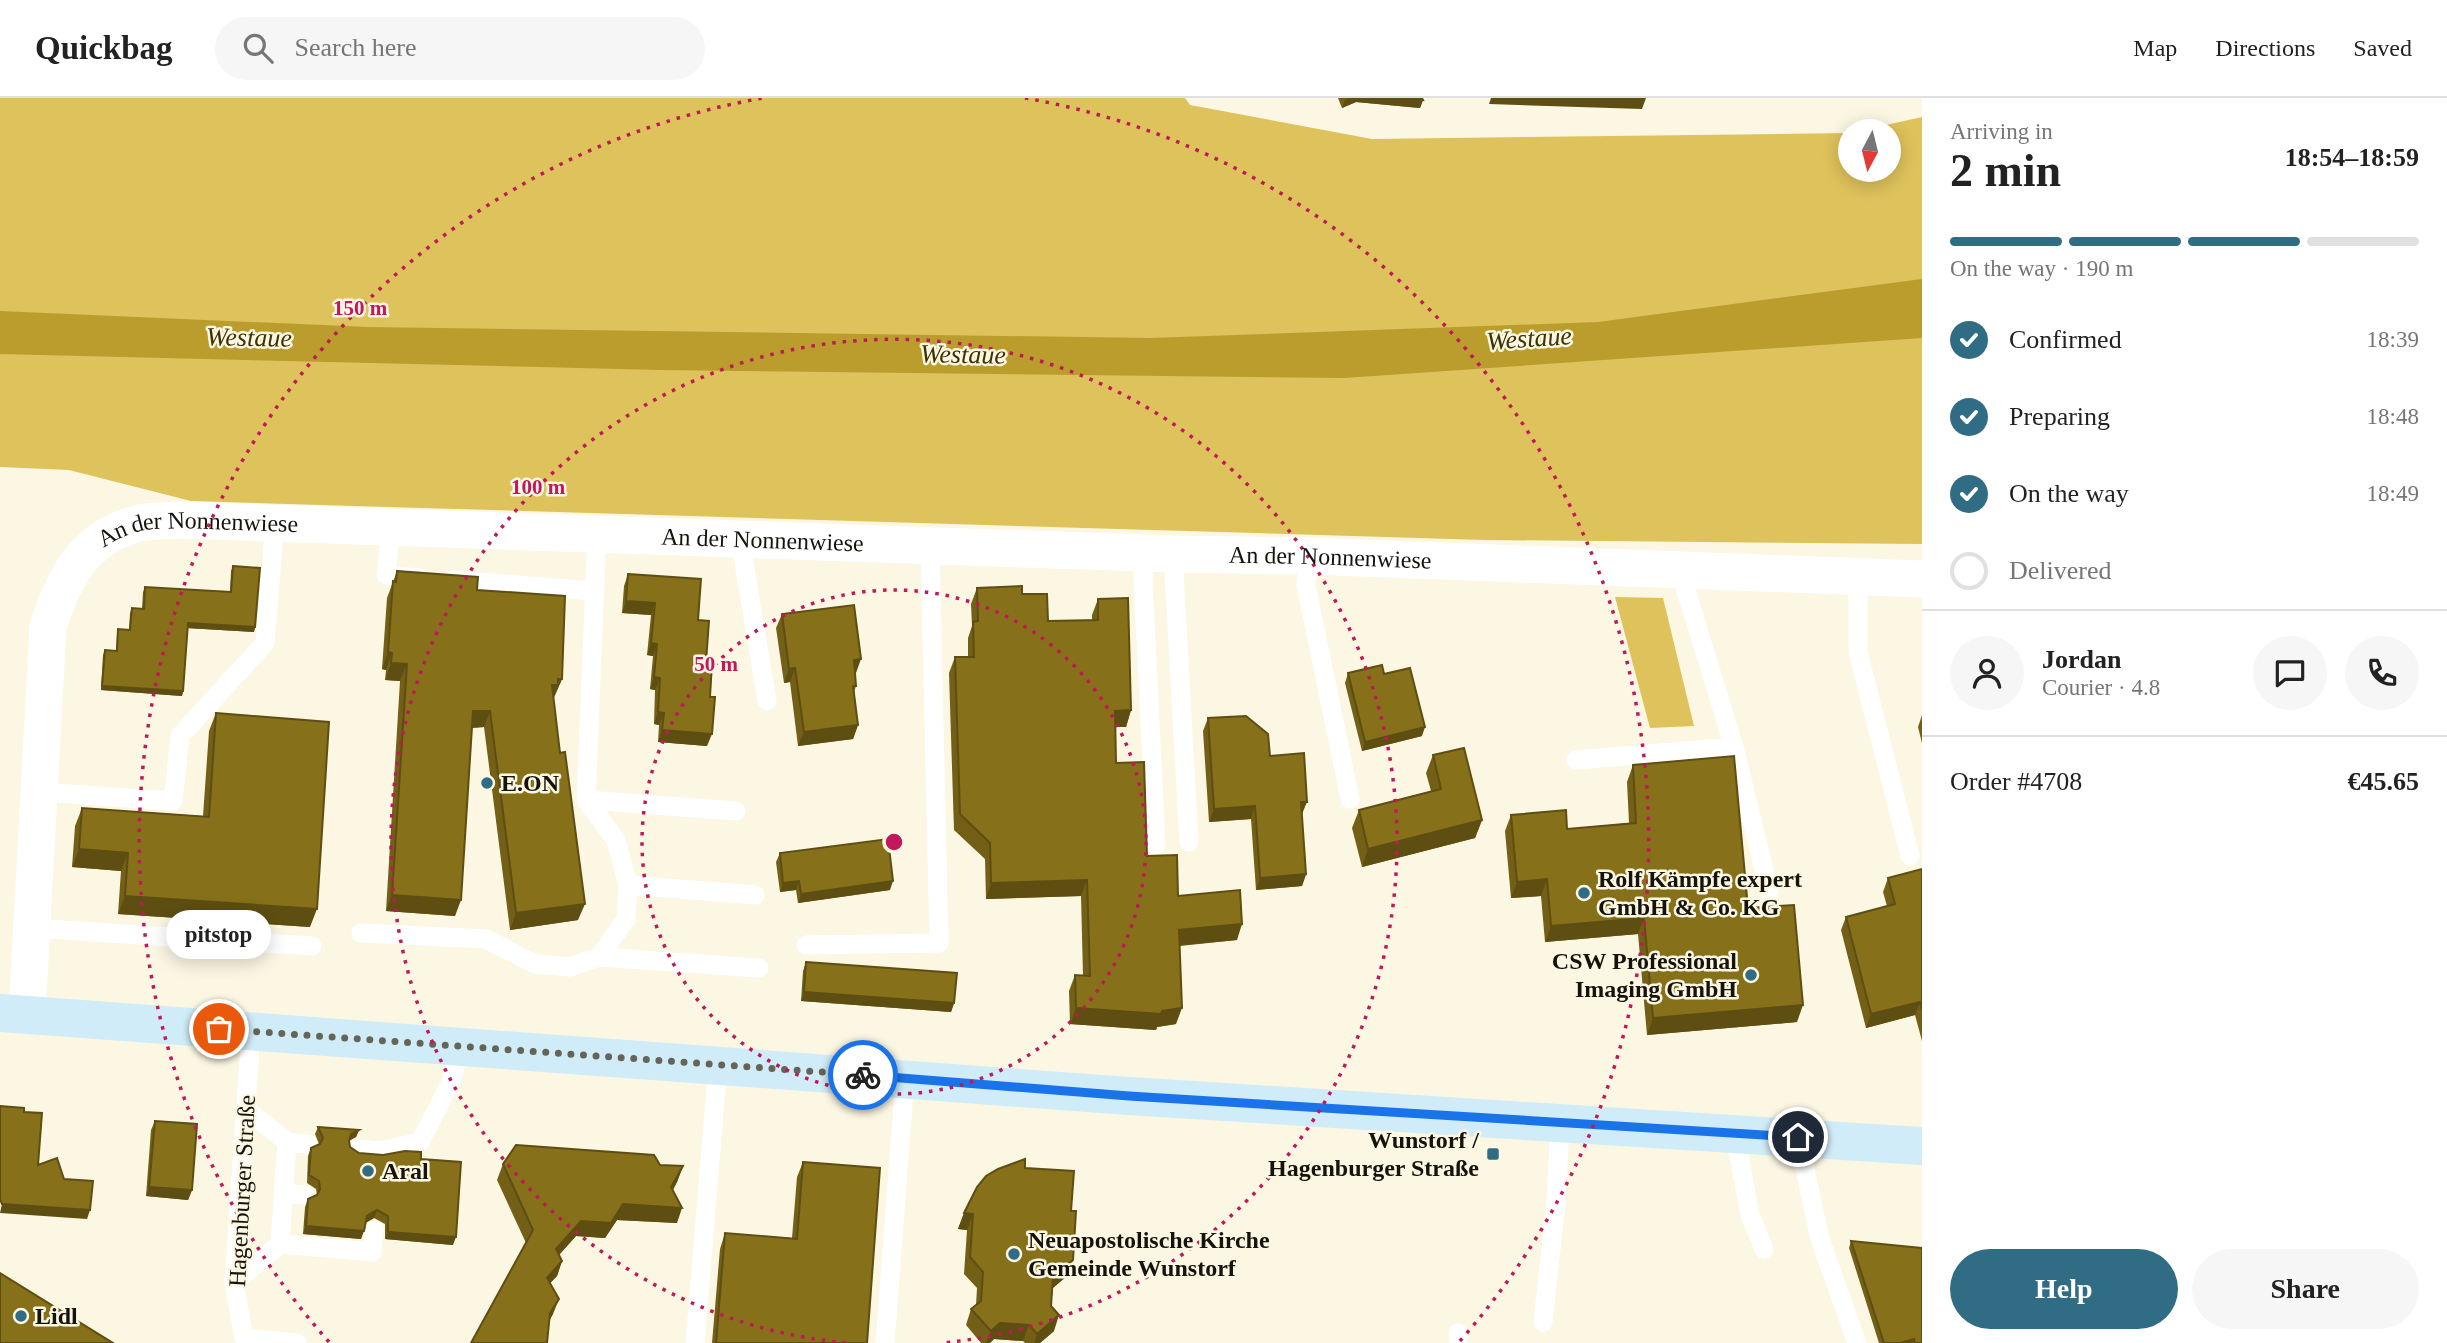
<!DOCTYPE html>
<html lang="en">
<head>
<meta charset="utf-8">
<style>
	:root { --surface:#fff; --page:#f6f6f6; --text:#222; --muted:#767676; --line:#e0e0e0; --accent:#306d84 }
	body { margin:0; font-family:"Times New Roman",serif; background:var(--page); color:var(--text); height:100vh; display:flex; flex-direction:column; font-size:26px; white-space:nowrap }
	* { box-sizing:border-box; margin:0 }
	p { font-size:23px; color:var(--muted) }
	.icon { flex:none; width:38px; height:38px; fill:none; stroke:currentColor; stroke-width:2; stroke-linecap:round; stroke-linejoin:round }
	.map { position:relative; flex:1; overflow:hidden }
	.sheet { display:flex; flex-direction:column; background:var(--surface); width:525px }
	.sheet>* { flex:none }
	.needle { width:46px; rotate:187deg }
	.buttons { position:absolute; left:1838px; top:21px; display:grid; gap:14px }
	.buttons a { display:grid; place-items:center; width:63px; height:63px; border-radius:50%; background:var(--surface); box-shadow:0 4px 18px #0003; font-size:35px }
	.pin { position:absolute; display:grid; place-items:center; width:60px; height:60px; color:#fff; margin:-30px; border:4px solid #fff; border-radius:50%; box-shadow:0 2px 7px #0007 }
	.courier { position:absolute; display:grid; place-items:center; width:70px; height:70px; margin:-35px; border:5px solid #1a73e8; border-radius:50%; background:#fff; color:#222; box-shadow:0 2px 9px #0007 }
	.bubble { position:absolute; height:49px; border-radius:24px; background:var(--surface); box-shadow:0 4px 18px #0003; font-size:23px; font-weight:800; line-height:49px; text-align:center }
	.headline em { font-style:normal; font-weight:800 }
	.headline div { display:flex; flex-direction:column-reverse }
	.headline { display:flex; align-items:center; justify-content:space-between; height:119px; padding:0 28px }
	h1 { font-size:46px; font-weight:800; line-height:52px }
	.bar { display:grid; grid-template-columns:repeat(4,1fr); gap:10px 7px; align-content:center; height:84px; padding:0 28px }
	.bar i { height:9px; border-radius:5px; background:var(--line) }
	.bar .selected { background:var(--accent) }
	.bar p { grid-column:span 4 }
	.line { display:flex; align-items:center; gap:18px; padding:0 28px; border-top:2px solid var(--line) }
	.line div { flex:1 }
	.round { display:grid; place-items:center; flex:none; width:74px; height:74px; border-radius:37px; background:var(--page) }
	ol { padding:0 28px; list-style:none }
	li { display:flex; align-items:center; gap:21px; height:77px }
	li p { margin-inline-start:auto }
	li .icon { padding:7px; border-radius:50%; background:var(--accent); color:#fff; stroke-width:4 }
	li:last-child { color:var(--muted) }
	li i { width:38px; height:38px; border:4px solid var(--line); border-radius:50% }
	.cta { display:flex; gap:14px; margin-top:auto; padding:14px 28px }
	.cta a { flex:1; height:80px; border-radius:42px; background:var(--accent); color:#fff; font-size:28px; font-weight:800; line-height:80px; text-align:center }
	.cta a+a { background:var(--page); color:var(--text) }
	header { display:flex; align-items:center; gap:42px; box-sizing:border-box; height:98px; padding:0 35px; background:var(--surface); border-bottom:2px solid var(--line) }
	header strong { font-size:33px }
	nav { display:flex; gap:38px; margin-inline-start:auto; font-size:24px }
	.search { width:490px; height:63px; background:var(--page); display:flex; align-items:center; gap:18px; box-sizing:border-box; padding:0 24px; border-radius:38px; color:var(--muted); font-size:26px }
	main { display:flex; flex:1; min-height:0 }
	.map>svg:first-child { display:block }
</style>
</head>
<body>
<header>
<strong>Quickbag</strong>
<div class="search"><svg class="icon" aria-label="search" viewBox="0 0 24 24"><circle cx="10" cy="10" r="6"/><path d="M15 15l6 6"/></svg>Search here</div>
<nav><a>Map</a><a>Directions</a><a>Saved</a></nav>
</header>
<main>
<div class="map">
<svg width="1922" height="1245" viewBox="0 0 1922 1245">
	<rect width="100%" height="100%" fill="#fcf7e3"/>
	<path fill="#dec25b" d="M0,0H1185L1190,7L1372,41L1850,35V72H1888V33H1859L1922,19V446L1484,442L191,403L69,372L0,369Z
		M1615,499L1663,500L1694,628L1650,630Z"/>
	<path fill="#ba9d2d" d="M1922,181V240L1344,280L660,272L0,256V213L368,229L1150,240L1598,224Z"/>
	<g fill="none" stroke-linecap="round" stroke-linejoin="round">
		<path stroke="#fff" stroke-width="19" d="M391,429L386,477L419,480
			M597,435L586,702L736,713
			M740,440L767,603
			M1144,455L1143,482L1156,747
			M1173,456L1189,744
			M1309,458L1306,487L1350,701
			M1858,479V554L1910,758
			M452,482L594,493
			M1734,649L1769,792
			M1576,662L1734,649L1680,473
			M39,694L173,703L180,638L265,545L275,425
			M586,702L616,742L628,787L755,797
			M628,787L626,821L599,859L759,870
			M32,830L312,848
			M361,835L486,841L535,866L570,869L599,859
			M806,847L939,845L930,447
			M251,933L234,1185L244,1240L297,1245
			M246,1011L287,1044L308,1046
			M1735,1036L1750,1117L1764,1151
			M1798,1039L1820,1141L1857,1245
			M358,1051L381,1053L420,1044L452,982L459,949
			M283,1095L305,1097
			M280,1146L372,1154L374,1132
			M234,1185L280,1146L287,1044
			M1543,1224L1556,1105L1560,1024
			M1458,1235L1459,1245
			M695,1245L718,966
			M885,1245L905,980"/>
		<path stroke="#fff" stroke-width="37" id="s1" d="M27,917L48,529C64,479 83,441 136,426C150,422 166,423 180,422L1173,456L1309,458L1922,481"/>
		<path stroke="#d0ecf8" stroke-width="38" d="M0,915L1129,998L1922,1048"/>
	</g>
	<path fill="#736016" d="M1338,0H1422L1423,2L1420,10L1356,4L1342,10Z
		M233,468L255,529L254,534L187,530L183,593L182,598L101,592L103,557L105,552L116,553L117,536L118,531L129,532L130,515L132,510L142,511L143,494L145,489L230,494L231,473Z
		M397,473L477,492L562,581L555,597L554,598L553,600L578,822L510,832L484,629L472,630L455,818L386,813L400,583L385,582L386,572L382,571L387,500Z
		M628,476L698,522L706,564L710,599L707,648L658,644L659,627L654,626L655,592L650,591L653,558L647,557L651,517L622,515L624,488Z
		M977,490L1022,496L1048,523L1092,522V517L1098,501L1131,612L1126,629H1115L1116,665L1147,758L1178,798L1237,842L1180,848L1176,926L1157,929L1156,932L1070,926L1069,893L1075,877L1083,878L1081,798L986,801L985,761L954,732L949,575L955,559H968V540L972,528L971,506Z
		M782,516L856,575V588L854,594L858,627L853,641L798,648L790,584L784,585L776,530Z
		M1348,575L1422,638L1362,653L1345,585Z
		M216,615L310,829L118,816L121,773L72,769L75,728L82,710L203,718L209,633Z
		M1922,617V645L1918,629Z
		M1208,620L1270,658L1302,716L1306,776L1302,788L1256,792L1251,721L1209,724L1203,633Z
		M1433,657L1482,722L1475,740L1362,769L1352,730L1359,712L1431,693L1426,675Z
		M1633,667L1748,810L1797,924L1647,937L1638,836L1545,844L1541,798L1511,800L1505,733L1511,717L1567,731L1629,725L1627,684Z
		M780,755L890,792L798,805L796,792L780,794L776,764Z
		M1922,771V943L1915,917L1866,930L1841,832L1846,819L1887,808L1883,794L1888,780Z
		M806,864L954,905L951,914L801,903L803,873Z
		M155,1023L192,1092L188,1102L146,1098L151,1032Z
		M318,1029L359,1032L356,1039L349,1043L350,1049L359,1055L421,1061L453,1147L385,1141V1126L374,1120L365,1125L361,1141L303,1136L305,1109L308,1101L317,1097L316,1091L307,1085L308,1058L311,1050L319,1046L315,1036Z
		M803,1064L867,1245H712L720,1151L725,1135L792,1140L797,1079Z
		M503,1066L660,1067L683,1068L677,1084L673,1092L677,1125L617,1122L605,1140L576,1138L559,1157L562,1163L557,1178L550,1185L553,1216L549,1223L526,1145L497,1082Z
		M1025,1070L1067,1178L1053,1190L1051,1208L1054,1233L1040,1245H1025L1023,1243L994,1241L990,1245H981L966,1227L971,1211L976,1207L977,1190L964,1176L967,1132L958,1131L964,1115Z
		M1851,1143L1922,1245H1879L1849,1150Z"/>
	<path fill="#5e4e12" d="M1349,0H1400L1423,2L1420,10L1356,4L1342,10L1345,2Z
		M1491,0H1646L1642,11L1489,6Z
		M626,503L655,505L651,517L622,515Z
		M188,525L255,529L254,534L186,530Z
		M651,545L657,546L653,558L647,557Z
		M388,554L392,555L386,572L382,571Z
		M861,561L856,575L849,576L854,562Z
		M391,565L407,566L400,583L385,582Z
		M795,570L790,584L784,585L789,571Z
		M654,579L660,580L655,592L650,591Z
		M558,581H562L552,604V587Z
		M102,588L183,593L182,598L101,592Z
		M1131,612L1126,629H1109L1115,613Z
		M473,613H490L484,629L467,630Z
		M658,614L664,615L659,627L654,626Z
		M858,627L853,641L798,648L804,634Z
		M1425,629L1422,638L1362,653L1365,644Z
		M662,632L712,636L707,648L658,644Z
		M1301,704H1307L1302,716Z
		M1255,708L1251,721L1209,724L1214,711Z
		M1482,722L1475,740L1362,769L1368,751Z
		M79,751L128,755L121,773L72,769Z
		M1306,776L1302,788L1256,792L1260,780Z
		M1547,781L1541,798L1511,800L1517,784Z
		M1087,782L1081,798L986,801L991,785Z
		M799,783L796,792L780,794L783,785Z
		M893,783L890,792L798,805L801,796Z
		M392,797L461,802L455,818L386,813Z
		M125,798L317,811L310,829L118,816Z
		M585,806L578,822L510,832L516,815Z
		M1644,820L1638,836L1545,844L1551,828Z
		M1242,826L1237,842L1173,848L1179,832Z
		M804,894L954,905L951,914L801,903Z
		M1920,904L1915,917L1866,930L1871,916Z
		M1803,907L1797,924L1647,937L1653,920Z
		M1076,910L1162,913L1182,910L1176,926L1157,929L1156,932L1070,926Z
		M359,1032L356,1039L348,1043L351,1036Z
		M683,1068L677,1084L665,1105L671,1089Z
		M149,1089L192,1092L188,1102L146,1098Z
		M2,1106L90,1112L87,1121L0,1115Z
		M623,1106L682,1110L677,1125L617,1122L605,1140L576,1138L550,1167L556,1151L581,1123Z
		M377,1112L374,1120L364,1126L367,1118Z
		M964,1115L973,1116L967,1132L958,1131Z
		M306,1128L364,1133L361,1141L303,1136Z
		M388,1134L456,1139L453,1147L385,1141Z
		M1073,1162L1067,1178L1048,1194L1053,1178Z
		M562,1163L557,1178L541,1195L547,1180Z
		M559,1201L553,1216L544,1231L550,1215Z
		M1059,1217L1054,1233L1040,1245H1034L1037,1236Z
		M1000,1225L1029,1227L1023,1243L994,1241L990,1245H986L991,1233Z
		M1914,1241L1912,1245H1900Z"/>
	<path fill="#86701a" stroke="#5e4e12" stroke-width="2" d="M1400,0H1422L1423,2Z
		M233,468L260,470L255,529L188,525L183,593L102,588L105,552L117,553L118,531L130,532L132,510L144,511L145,489L231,494Z
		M397,473L478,479L477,492L565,498L562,581H558V587H552L560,655L565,654L585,806L516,815L490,613H473L461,802L392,797L407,566L391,565L392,555L388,554L393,483L396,484Z
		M628,476L701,481L698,522L709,523L706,564L712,565L710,599H715L712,636L662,632L664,615L658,614L660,580L654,579L657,546L651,545L655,505L626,503Z
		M1022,488V496H1047L1048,523L1098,522V501L1128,500L1131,612L1115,613L1116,665L1144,664L1147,758L1177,757L1178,798L1240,792L1242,826L1179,832L1182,910L1162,913L1161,916L1076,910L1075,877L1090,878L1087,782L991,785L990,745L960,716L955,559H974L973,524L978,523L977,490Z
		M854,507L861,561L854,562L856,588H853L858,627L804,634L795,570L789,571L782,516Z
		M1382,567L1384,576L1410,570L1425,629L1365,644L1348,575Z
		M216,615L329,624L317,811L125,798L128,755L79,751L82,710L209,719Z
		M1246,618L1268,636L1270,658L1304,655L1307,704H1301L1306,776L1260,780L1255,708L1214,711L1208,620Z
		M1464,650L1482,722L1368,751L1359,712L1441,691L1433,657Z
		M1734,658L1748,810L1794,807L1803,907L1653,920L1644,820L1551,828L1547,781L1517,784L1511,717L1566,712L1567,731L1636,725L1633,667Z
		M888,741L893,783L801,796L799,783L783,785L780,755Z
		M1922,771V912L1920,904L1871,916L1846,819L1895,806L1888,780Z
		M806,864L957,875L954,905L804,894Z
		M0,1008L24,1010V1014L42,1015L38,1067L57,1060L64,1081L93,1083L90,1112L2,1106L0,1101Z
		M155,1023L197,1026L192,1092L149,1089Z
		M318,1029L359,1032L351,1036L349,1043L350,1049L359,1055L383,1057L405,1053L421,1054V1061L461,1064L456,1139L388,1134V1118L377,1112L367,1118L364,1133L306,1128L308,1101L317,1097L320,1091L319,1083L309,1077L311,1050L320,1046L323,1040Z
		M516,1047L654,1057L660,1067L683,1068L671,1089L682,1110L623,1106L611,1125L581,1123L556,1151L562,1163L547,1180L559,1201L550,1215L547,1245H471L533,1132L503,1066Z
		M1025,1061V1070L1074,1073L1071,1113H1076L1073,1162L1053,1178L1051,1208L1059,1217L1037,1236L1029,1227L1000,1225L991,1233L971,1211L981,1203L983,1174L970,1159L973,1116L964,1115L977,1089L986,1078L998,1071Z
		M803,1064L880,1070L867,1245H716L725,1135L797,1141Z
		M1851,1143L1922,1150V1245H1915L1914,1241L1900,1245H1884Z
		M0,1175L113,1245H0Z"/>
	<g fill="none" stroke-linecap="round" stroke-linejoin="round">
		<path stroke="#666357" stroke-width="7" stroke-dasharray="0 12.6" d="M219,931L863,977"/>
		<path stroke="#1a73e8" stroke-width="9" d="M863,977L1129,998L1798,1039"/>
	</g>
	<g fill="none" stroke="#c2185b" stroke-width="3.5" stroke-dasharray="3.5 7">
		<circle cx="894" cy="744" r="252"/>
		<path d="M846 1245A503 503 0 1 1 942 1245"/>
		<path d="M329 1244A755 755 0 0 1 763 0M1025 0A755 755 0 0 1 1459 1244"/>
	</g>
	<g fill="#306d84" stroke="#fcf7e3" stroke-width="2.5">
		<circle cx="487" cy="685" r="7"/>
		<circle cx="1584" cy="795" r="7"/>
		<circle cx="1751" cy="877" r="7"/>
		<rect x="1486" y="1049" width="14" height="14" rx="3.5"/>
		<circle cx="368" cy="1073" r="7"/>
		<circle cx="1014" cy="1156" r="7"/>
		<circle cx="21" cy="1218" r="7"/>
	</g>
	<g text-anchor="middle" stroke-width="5" stroke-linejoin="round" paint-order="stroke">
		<g font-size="24" fill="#15130c" stroke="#fcf7e3">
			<text dy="8" stroke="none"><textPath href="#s1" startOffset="592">An der Nonnenwiese</textPath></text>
			<text dy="8" stroke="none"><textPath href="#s1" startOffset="1158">An der Nonnenwiese</textPath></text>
			<text dy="8" stroke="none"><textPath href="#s1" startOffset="1726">An der Nonnenwiese</textPath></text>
			<text transform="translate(242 1093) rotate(-87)" y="8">Hagenburger Straße</text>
		</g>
		<g font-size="24" font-weight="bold" fill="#15130c" stroke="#fcf7e3" text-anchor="start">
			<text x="501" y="693">E.ON</text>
			<text x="1598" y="789">Rolf Kämpfe expert<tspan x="1598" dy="28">GmbH &amp; Co. KG</tspan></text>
			<text x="1737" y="871" text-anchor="end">CSW Professional<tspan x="1737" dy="28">Imaging GmbH</tspan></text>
			<text x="1479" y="1050" text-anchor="end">Wunstorf /<tspan x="1479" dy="28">Hagenburger Straße</tspan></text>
			<text x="382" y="1081">Aral</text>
			<text x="1028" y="1150">Neuapostolische Kirche<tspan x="1028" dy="28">Gemeinde Wunstorf</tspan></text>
			<text x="35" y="1226">Lidl</text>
		</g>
		<g font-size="26" font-style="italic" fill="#3d3202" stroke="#fcf7e3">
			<text transform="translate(249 239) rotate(1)" y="9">Westaue</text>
			<text transform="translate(1529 240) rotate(-4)" y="9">Westaue</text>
			<text transform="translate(963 256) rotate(1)" y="9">Westaue</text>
		</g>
	</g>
	<circle cx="894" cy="744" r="10" fill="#c2185b" stroke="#fcf7e3" stroke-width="3.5"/>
	<g font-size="21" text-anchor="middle" font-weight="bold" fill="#c2185b" stroke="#fcf7e3" stroke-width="5" stroke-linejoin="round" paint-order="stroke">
		<text x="360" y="217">150 m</text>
		<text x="538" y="396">100 m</text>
		<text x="716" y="573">50 m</text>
	</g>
</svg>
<div class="buttons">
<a><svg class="needle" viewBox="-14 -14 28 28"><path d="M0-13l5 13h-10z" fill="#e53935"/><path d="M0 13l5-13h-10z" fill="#767676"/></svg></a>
</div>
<div class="pin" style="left:219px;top:931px;background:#ea580c"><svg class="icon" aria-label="bag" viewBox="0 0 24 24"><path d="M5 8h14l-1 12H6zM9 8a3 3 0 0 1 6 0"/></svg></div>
<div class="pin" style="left:1798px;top:1039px;background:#1f2937"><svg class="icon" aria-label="home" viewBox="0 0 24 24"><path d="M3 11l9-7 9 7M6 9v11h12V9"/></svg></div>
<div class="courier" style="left:863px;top:977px"><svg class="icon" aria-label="bike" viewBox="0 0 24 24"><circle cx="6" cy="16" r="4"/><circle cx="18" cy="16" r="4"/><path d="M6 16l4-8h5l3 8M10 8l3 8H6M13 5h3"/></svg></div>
<div class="bubble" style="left:166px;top:812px;width:105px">pitstop</div>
</div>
<section class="sheet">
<div class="headline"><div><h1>2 min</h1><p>Arriving in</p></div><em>18:54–18:59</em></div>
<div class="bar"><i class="selected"></i><i class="selected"></i><i class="selected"></i><i></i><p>On the way · 190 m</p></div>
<ol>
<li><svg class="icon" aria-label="check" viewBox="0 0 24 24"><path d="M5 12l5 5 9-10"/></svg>Confirmed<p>18:39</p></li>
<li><svg class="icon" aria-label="check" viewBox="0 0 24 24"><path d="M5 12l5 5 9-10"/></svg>Preparing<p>18:48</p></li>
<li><svg class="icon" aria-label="check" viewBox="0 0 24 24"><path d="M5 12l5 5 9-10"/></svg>On the way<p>18:49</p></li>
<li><i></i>Delivered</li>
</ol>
<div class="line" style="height:126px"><a class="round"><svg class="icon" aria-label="person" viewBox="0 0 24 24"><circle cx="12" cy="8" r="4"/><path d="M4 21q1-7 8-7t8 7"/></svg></a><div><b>Jordan</b><p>Courier · 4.8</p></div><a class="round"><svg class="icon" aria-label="chat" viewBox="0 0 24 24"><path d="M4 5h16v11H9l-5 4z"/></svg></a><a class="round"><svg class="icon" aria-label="phone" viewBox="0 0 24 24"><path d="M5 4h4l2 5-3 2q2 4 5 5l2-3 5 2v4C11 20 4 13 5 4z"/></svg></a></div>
<div class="line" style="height:91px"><div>Order #4708</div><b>€45.65</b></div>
<div class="cta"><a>Help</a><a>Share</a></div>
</section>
</main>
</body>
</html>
